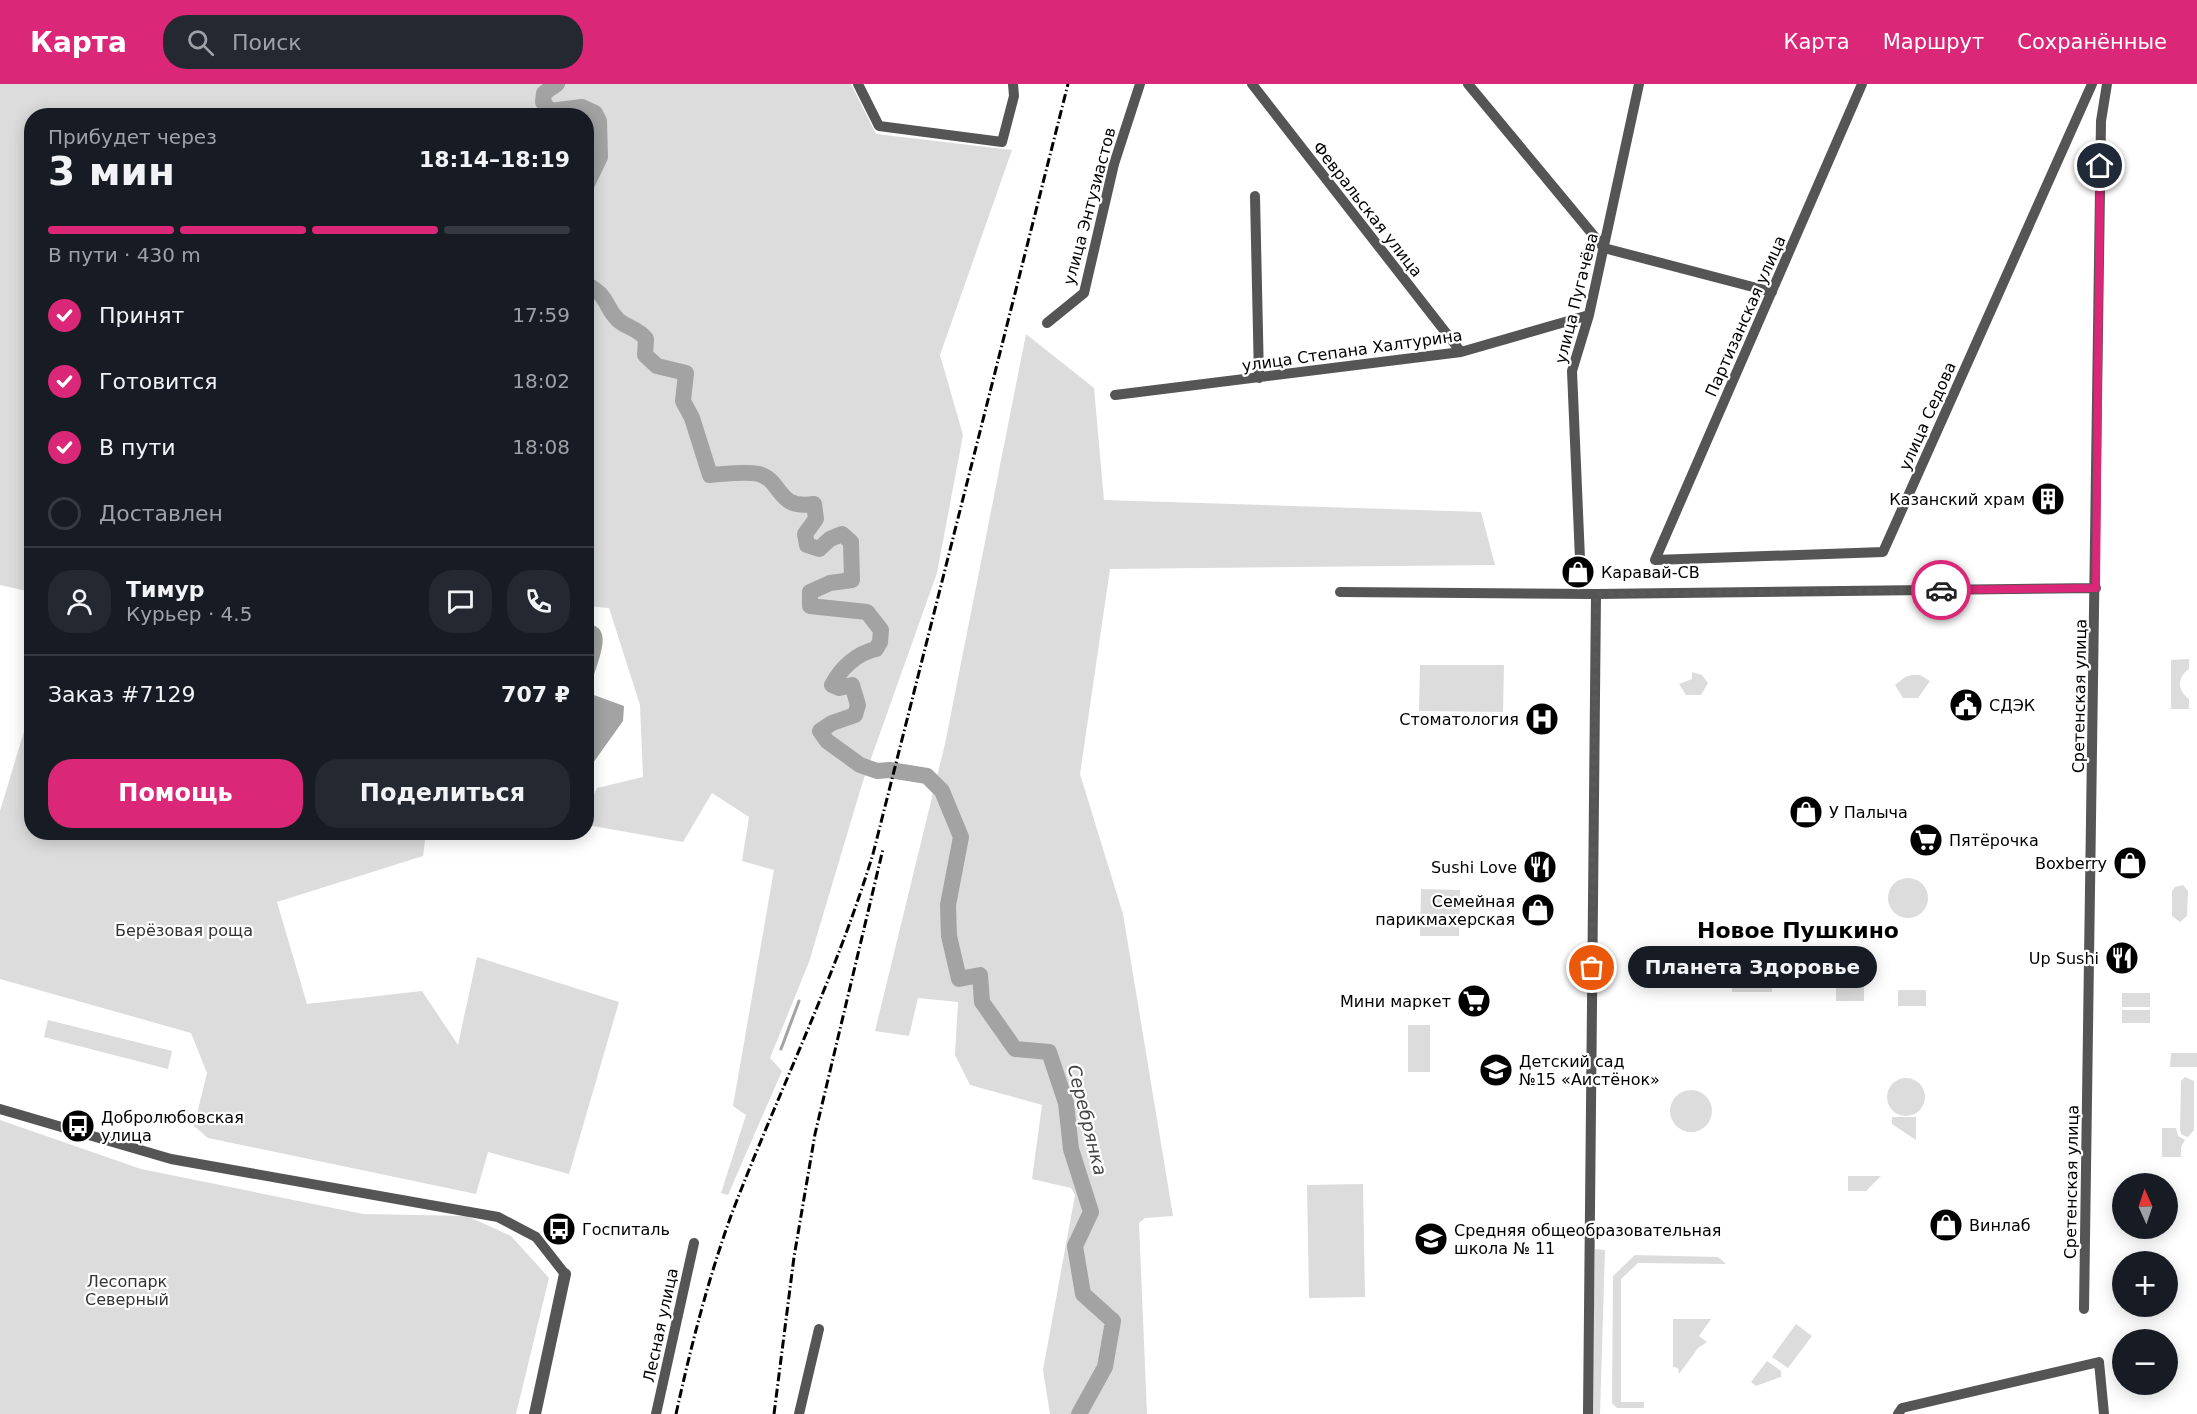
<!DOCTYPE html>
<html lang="ru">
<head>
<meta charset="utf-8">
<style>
	:root { --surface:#171b24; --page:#242831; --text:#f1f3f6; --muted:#9ea1a6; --line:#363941; --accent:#db2777 }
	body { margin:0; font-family:"DejaVu Sans",sans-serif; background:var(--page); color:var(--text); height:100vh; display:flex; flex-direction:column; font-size:22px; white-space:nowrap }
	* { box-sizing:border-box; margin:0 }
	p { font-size:20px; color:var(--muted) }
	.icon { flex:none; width:33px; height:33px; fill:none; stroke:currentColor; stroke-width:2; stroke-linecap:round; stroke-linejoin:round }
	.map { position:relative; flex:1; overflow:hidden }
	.sheet { position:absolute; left:24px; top:24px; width:570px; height:732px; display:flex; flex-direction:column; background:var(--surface); border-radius:24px; box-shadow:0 3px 15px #0003 }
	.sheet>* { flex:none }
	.needle { width:39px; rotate:357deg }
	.tools { position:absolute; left:2112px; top:1089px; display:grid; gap:12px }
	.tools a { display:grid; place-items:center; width:66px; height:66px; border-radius:50%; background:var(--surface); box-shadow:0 3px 15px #0003; font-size:30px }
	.pin { position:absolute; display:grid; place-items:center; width:51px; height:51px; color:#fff; margin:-26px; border:3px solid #fff; border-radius:50%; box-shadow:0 2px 6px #0007 }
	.courier { position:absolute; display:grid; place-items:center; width:60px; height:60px; margin:-30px; border:4px solid #db2777; border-radius:50%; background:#fff; color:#222; box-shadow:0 2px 8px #0007 }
	.bubble { position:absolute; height:42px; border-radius:21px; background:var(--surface); box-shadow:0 3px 15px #0003; font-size:20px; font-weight:700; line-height:42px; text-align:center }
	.overview em { font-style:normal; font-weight:700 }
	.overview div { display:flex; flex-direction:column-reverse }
	.overview { display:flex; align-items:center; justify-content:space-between; height:102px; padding:0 24px }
	h1 { font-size:39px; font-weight:700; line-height:45px }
	.bar { display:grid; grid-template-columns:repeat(4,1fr); gap:9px 6px; align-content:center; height:72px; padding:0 24px }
	.bar i { height:8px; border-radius:4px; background:var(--line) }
	.bar .active { background:var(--accent) }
	.bar p { grid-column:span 4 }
	.line { display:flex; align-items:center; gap:15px; padding:0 24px; border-top:2px solid var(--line) }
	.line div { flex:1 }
	.round { display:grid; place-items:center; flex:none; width:63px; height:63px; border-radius:24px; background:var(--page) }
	ol { padding:0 24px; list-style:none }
	li { display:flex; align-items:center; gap:18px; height:66px }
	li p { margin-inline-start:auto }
	li .icon { padding:6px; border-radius:50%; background:var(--accent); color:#fff; stroke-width:4 }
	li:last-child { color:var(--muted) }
	li i { width:33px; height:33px; border:3px solid var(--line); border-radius:50% }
	.primary-button { display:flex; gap:12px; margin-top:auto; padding:12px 24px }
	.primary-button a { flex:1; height:69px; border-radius:24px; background:var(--accent); color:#fff; font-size:24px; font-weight:700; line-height:69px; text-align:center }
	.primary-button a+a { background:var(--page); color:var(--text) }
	header { display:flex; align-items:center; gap:36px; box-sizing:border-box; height:84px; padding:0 30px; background:var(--accent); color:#fff }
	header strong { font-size:28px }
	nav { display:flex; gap:33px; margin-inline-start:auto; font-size:21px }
	.search { width:420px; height:54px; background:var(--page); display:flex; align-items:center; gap:15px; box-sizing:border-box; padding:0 21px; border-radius:24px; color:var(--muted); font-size:22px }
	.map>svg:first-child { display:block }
</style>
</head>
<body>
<header>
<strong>Карта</strong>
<div class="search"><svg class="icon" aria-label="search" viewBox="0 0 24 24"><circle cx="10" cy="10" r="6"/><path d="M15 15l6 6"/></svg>Поиск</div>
<nav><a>Карта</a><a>Маршрут</a><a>Сохранённые</a></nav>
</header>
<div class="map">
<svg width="2197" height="1330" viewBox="0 0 2197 1330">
	<rect width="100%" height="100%" fill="#fff"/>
	<path fill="#dcdcdc" d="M0,0H851L876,50L1012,66L940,271L963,351L937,489L863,697L809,878L770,974L782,987L728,1111L721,1109L746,1031L733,1022L774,786L742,777L749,733L712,709L683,758L587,741V725L597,704L643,693L640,621L609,524L587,522L586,32H32L31,508L0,501Z
		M1026,250L1094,304L1104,416L1481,428L1495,481L1110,485L1080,690L1123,830L1173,1132L1145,1134L1139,1139L1147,1330H1050L1043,1286L1075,1111L1071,1104L1032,1095L1042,1021L970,1001L955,971L958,918L918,914L909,952L875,947L945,660Z
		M2189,575V585C2177,593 2177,606 2189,615V625H2171V576Z
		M1420,581H1504L1503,628L1419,627Z
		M1692,588L1702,591L1708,599L1701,611H1686L1679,600L1692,595Z
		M1912,591H1920L1930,597L1918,614H1903L1895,601L1905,593Z
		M31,624L32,748L426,749L423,772L277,818L307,920L422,907L458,961L477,873L619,918L569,1090L488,1068L476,1110L208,1054L194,1042L207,989L191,949L0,895V727Z
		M1888 814a20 20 0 1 1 40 0a20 20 0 1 1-40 0Z
		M2183,801L2188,807L2187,832L2180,838L2172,832V807L2175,803Z
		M1421,805L1460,806L1459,852H1420Z
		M1732,898H1772V908H1732Z
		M1836,901H1864V917H1836Z
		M1898,906H1926V922H1898Z
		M2122,909H2150V923H2122Z
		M2122,926H2150V939H2122Z
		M48,936L172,967L168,985L44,953Z
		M1408,941H1430V988H1408Z
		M2171,969H2197V983H2170Z
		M2185,993L2194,997V1046L2188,1053L2182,1051L2180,1047L2181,997Z
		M1887 1013a19 19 0 1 1 38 0a19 19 0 1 1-38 0Z
		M1670 1027a21 21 0 1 1 42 0a21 21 0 1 1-42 0Z
		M1892,1033H1916V1056L1892,1040Z
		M0,1036L141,1085L363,1130L467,1132L511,1152L549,1194L516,1330H0Z
		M2162,1044H2176L2178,1052L2185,1056L2181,1063V1073H2162Z
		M1848,1092H1881L1866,1107H1848Z
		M1363,1100L1365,1213L1309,1214L1307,1101Z
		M1595,1165L1605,1166L1600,1330H1592Z
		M1635,1171L1718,1173L1726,1180L1638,1179L1621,1195V1318H1644V1324H1617L1612,1319L1613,1192Z
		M1673,1235H1711L1699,1252L1707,1258L1698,1264L1679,1290L1678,1284L1673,1283Z
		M1796,1240L1812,1252L1788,1284L1772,1273Z
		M1767,1277L1781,1287V1293L1756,1302L1751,1298Z"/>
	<path fill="#a3a3a3" d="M587,540C622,543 587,593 591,610L624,622L623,637L593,679H586Z"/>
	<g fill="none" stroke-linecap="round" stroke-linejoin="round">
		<path stroke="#a3a3a3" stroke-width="3" d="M781,965L799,917"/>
		<path stroke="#a3a3a3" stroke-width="16" d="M557,0L544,9L543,18L550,27L582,23L595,29L599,37L600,73L586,102
			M586,129V147
			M586,200C611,214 603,221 618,236C627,244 638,244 646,255L645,271L657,282L686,289L683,317L692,334L710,391C725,390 745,387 759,390C783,397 776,426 814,420L816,435L805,450L807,461L819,465L830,455L842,450L851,458L852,496L830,499L810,508V522L867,528L881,546L880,558L876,565C857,569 841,584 832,601L839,604L852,601L858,621L855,631L832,639L820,647L827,657L860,681L877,687L890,686L927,692L942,707L961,753L948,821L949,852L959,895L980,891L982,918L1015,965L1049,968L1066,1019L1071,1065L1091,1128L1075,1162L1083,1210L1113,1237L1105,1283L1079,1330"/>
	</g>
	<path fill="#c4c4c4" d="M2060,408L2061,421L2035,422L2034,409Z"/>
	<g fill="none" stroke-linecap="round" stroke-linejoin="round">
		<path stroke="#555" stroke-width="10" d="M858,0L879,42L1002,58L1014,12L1013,0
			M1252,0L1461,268
			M1468,0L1604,164L1772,208
			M1862,0L1655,476L1883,468L2092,0
			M1255,112L1259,294
			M1047,239L1084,209L1114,80L1140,0
			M1115,311L1461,268L1589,231
			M1580,475L1572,287L1589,231L1639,0
			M1340,508L1596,510L2096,504
			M0,1025L171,1075L498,1133L536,1153L565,1190
			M2084,1225L2101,37L2107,0
			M656,1330L694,1159
			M799,1330L819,1245
			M1588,1330L1596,510
			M1898,1330L1902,1324L2099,1278L2104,1330"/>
		<path stroke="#555" stroke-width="12" d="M535,1330L565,1190"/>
		<path stroke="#000" stroke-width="3" stroke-dasharray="9 3 1.5 3" stroke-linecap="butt" d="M676,1330C691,1262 708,1195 732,1129C778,1009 835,894 873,770L1068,0
			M774,1330L794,1173L815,1050L883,765"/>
	</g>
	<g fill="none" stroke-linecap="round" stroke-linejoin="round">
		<path stroke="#595959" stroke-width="6" stroke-dasharray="0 10.8" d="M1592,884L1596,510L1941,506"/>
		<path stroke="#db2777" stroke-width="8" d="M1941,506L2096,504L2100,82"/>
	</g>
	<defs>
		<symbol id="building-disc" viewBox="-11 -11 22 22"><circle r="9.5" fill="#000" stroke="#fff"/><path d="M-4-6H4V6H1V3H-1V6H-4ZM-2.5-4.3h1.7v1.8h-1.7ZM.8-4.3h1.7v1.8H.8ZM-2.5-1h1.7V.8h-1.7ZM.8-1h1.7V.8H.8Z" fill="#fff"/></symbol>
		<symbol id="shop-disc" viewBox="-11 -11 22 22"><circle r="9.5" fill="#000" stroke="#fff"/><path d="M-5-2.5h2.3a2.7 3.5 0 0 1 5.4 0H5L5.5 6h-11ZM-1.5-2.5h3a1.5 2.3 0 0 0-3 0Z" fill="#fff"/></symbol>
		<symbol id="civic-disc" viewBox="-11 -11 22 22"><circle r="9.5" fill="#000" stroke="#fff"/><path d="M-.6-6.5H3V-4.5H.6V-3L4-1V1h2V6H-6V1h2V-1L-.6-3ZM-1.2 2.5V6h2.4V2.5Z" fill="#fff"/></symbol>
		<symbol id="hospital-disc" viewBox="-11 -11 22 22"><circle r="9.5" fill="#000" stroke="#fff"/><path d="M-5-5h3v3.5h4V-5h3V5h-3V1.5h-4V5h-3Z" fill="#fff"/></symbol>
		<symbol id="supermarket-disc" viewBox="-11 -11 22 22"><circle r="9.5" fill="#000" stroke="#fff"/><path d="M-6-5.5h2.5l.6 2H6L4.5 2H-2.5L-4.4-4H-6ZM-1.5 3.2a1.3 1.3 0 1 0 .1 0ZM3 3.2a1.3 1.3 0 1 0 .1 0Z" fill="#fff"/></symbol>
		<symbol id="restaurant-disc" viewBox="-11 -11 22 22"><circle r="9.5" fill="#000" stroke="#fff"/><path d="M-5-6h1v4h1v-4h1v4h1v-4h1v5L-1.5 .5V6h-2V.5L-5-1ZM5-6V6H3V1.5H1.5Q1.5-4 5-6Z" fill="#fff"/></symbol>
		<symbol id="school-disc" viewBox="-11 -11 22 22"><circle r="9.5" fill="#000" stroke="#fff"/><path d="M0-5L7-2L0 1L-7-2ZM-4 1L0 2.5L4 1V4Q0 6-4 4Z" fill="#fff"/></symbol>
		<symbol id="bus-disc" viewBox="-11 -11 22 22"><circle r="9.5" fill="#000" stroke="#fff"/><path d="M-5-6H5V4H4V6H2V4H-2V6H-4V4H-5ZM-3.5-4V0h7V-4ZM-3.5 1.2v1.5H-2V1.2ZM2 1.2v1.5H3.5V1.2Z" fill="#fff"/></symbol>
	</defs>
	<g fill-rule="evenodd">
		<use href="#building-disc" x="2029" y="396" width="38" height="38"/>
		<use href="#shop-disc" x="1559" y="469" width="38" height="38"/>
		<use href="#civic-disc" x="1947" y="602" width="38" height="38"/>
		<use href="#hospital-disc" x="1523" y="616" width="38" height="38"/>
		<use href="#shop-disc" x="1787" y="709" width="38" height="38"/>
		<use href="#supermarket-disc" x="1907" y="737" width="38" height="38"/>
		<use href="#shop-disc" x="2111" y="760" width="38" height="38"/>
		<use href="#restaurant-disc" x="1521" y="764" width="38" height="38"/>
		<use href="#shop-disc" x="1519" y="807" width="38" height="38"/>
		<use href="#restaurant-disc" x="2103" y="855" width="38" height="38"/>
		<use href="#supermarket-disc" x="1455" y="898" width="38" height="38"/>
		<use href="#school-disc" x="1477" y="967" width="38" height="38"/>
		<use href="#bus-disc" x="59" y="1023" width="38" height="38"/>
		<use href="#shop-disc" x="1927" y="1122" width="38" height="38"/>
		<use href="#bus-disc" x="540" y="1126" width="38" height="38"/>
		<use href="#school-disc" x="1412" y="1136" width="38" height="38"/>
	</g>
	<g text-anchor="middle" stroke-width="4.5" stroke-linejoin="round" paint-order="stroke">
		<g font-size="16" fill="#000" stroke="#fff">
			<text transform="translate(1089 122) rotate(-75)" y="6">улица Энтузиастов</text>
			<text transform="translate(1368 125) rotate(52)" y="6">Февральская улица</text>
			<text transform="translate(1576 214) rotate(-76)" y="6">улица Пугачёва</text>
			<text transform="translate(1745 232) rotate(-66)" y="6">Партизанская улица</text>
			<text transform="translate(1352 266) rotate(-8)" y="6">улица Степана Халтурина</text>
			<text transform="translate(1927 332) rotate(-66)" y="6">улица Седова</text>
			<text transform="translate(2079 612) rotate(-89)" y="6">Сретенская улица</text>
			<text transform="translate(2071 1098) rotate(-89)" y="6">Сретенская улица</text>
			<text transform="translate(660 1241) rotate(-78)" y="6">Лесная улица</text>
		</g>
		<g font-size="16" fill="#000" stroke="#fff" text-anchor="start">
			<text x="2025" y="421" text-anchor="end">Казанский храм</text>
			<text x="1601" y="494">Каравай-СВ</text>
			<text x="1989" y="627">СДЭК</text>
			<text x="1519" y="641" text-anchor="end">Стоматология</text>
			<text x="1829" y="734">У Палыча</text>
			<text x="1949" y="762">Пятёрочка</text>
			<text x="2107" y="785" text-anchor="end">Boxberry</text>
			<text x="1517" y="789" text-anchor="end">Sushi Love</text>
			<text x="1515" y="823" text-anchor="end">Семейная<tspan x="1515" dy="18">парикмахерская</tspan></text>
			<text x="2099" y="880" text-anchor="end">Up Sushi</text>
			<text x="1451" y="923" text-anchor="end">Мини маркет</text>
			<text x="1519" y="983">Детский сад<tspan x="1519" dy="18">№15 «Аистёнок»</tspan></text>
			<text x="101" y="1039">Добролюбовская<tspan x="101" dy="18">улица</tspan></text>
			<text x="1969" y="1147">Винлаб</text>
			<text x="582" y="1151">Госпиталь</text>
			<text x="1454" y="1152">Средняя общеобразовательная<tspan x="1454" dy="18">школа № 11</tspan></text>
		</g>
		<g font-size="16" fill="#333" stroke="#fff">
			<text x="184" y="852">Берёзовая роща</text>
			<text x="127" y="1203">Лесопарк<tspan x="127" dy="18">Северный</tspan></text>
		</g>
		<g font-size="18" font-style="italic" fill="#444" stroke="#fff">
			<text transform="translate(1087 1036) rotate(76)" y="6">Серебрянка</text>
		</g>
		<g font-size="22" font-weight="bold" fill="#000" stroke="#fff">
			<text x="1798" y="854">Новое Пушкино</text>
		</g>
	</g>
</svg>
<div class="tools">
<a><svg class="needle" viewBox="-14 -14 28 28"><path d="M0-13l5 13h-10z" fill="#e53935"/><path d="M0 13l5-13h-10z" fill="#9ea1a6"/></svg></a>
<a>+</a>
<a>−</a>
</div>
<div class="pin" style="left:1592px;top:884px;background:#ea580c"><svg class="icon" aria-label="bag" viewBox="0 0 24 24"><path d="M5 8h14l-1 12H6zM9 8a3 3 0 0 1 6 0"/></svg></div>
<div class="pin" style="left:2100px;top:82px;background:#1f2937"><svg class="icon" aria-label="home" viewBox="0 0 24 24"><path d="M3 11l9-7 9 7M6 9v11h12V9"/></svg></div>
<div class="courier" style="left:1941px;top:506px"><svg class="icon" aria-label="car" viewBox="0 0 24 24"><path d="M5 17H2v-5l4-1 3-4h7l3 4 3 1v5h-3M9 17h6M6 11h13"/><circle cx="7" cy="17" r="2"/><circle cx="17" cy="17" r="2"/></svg></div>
<div class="bubble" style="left:1628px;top:862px;width:249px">Планета Здоровье</div>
<section class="sheet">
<div class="overview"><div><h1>3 мин</h1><p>Прибудет через</p></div><em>18:14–18:19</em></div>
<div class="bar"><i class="active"></i><i class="active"></i><i class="active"></i><i></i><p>В пути · 430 m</p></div>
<ol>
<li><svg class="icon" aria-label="check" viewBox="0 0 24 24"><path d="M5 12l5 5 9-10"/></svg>Принят<p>17:59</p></li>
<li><svg class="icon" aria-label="check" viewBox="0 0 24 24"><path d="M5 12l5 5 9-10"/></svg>Готовится<p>18:02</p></li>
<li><svg class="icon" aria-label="check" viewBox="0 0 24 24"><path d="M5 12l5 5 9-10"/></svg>В пути<p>18:08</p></li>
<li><i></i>Доставлен</li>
</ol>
<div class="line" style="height:108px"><a class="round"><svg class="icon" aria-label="person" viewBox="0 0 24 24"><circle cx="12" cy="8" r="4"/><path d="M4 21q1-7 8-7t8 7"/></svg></a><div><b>Тимур</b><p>Курьер · 4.5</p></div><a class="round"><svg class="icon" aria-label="chat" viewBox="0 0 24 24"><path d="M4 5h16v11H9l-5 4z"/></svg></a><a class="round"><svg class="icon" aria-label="phone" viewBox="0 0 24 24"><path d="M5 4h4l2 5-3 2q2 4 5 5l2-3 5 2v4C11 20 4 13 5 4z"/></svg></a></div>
<div class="line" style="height:78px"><div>Заказ #7129</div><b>707 ₽</b></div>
<div class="primary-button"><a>Помощь</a><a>Поделиться</a></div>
</section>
</div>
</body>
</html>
